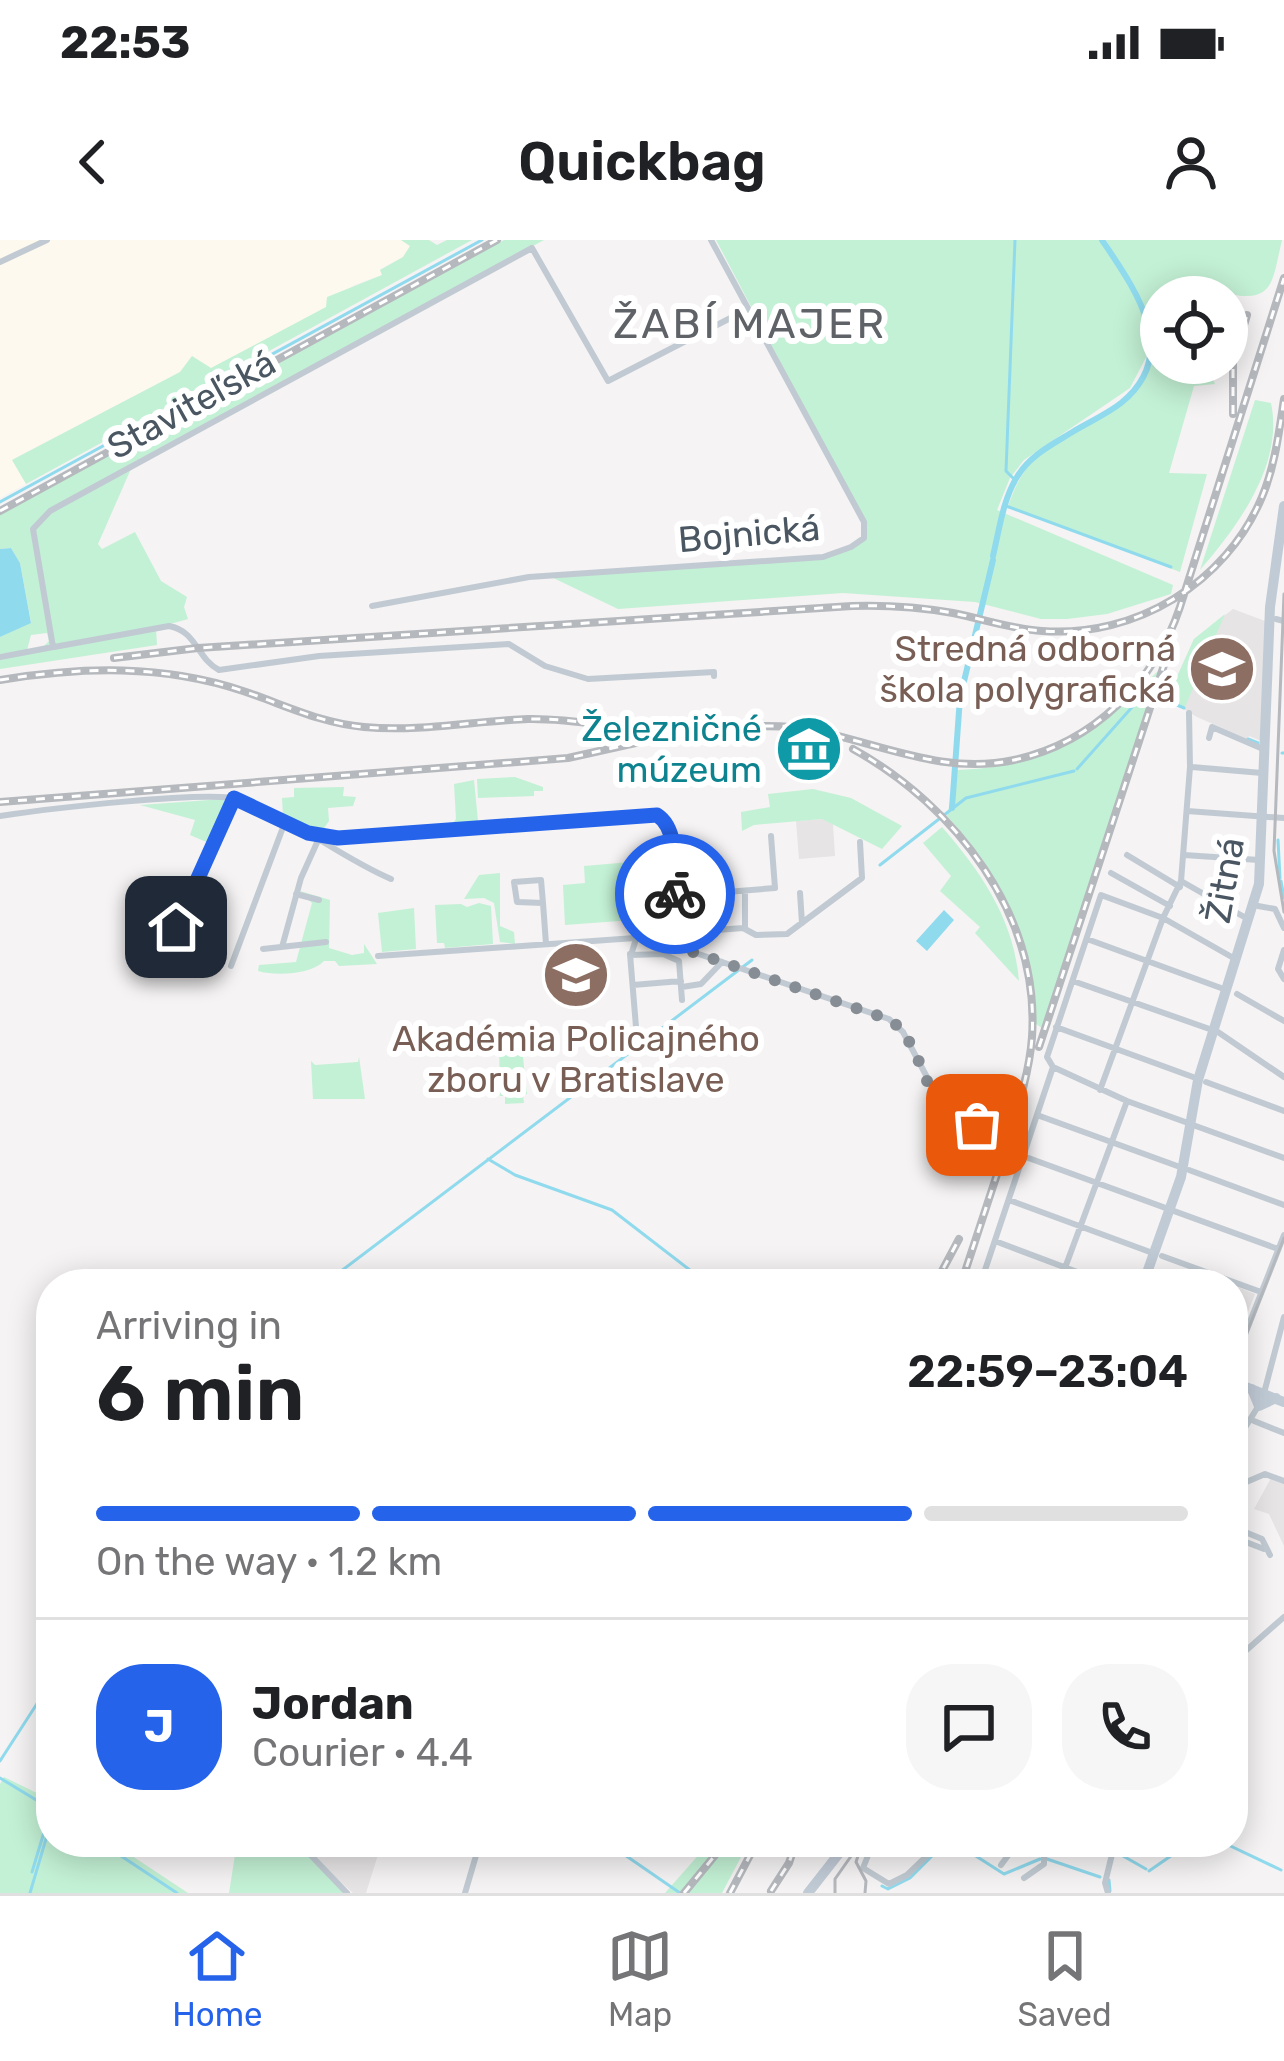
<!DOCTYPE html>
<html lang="en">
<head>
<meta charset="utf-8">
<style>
	:root { --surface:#fff; --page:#f6f6f6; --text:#202124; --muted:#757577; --line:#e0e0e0; --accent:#2563eb }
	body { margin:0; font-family:Rubik,sans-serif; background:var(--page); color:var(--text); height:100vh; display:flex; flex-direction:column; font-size:45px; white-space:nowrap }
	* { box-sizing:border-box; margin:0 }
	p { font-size:39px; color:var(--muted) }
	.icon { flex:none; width:66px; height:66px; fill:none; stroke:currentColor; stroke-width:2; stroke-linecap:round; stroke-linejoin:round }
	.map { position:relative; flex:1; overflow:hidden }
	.drawer { position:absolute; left:36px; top:1029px; width:1212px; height:588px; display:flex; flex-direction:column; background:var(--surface); border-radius:48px; box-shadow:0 6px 30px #0003 }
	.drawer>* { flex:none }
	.buttons { position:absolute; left:1140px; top:36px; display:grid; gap:24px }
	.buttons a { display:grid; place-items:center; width:108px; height:108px; border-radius:50%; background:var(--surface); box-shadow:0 6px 30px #0003; font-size:60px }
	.pin { position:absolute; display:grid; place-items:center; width:102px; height:102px; color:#fff; margin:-51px; border-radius:24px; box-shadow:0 6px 18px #0006 }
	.courier { position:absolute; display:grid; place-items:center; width:120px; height:120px; margin:-60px; border:9px solid #2563eb; border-radius:50%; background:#fff; color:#222; box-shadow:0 3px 15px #0007 }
	.overview em { font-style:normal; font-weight:600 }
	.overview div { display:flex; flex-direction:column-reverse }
	.overview { display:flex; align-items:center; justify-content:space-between; height:204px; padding:0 60px }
	h1 { font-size:78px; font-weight:600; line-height:90px }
	.bar { display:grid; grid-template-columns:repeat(4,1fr); gap:18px 12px; align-content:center; height:144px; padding:0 60px }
	.bar i { height:15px; border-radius:9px; background:var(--line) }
	.bar .selected { background:var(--accent) }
	.bar p { grid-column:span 4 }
	.line { display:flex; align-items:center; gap:30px; padding:0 60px; border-top:3px solid var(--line) }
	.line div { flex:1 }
	.round { display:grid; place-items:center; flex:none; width:126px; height:126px; border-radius:48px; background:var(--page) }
	.status { display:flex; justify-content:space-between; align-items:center; height:84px; padding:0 60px; background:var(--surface); direction:ltr }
	.status svg { height:33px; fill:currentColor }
	header { display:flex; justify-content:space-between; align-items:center; height:156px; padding:0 60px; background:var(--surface); font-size:54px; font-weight:600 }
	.menu { display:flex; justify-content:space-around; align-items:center; height:168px; border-top:3px solid var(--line); background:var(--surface); font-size:33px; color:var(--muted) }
	.menu a { display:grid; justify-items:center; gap:6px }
	.menu .selected { color:var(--accent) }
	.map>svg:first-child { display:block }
</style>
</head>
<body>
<div class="status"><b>22:53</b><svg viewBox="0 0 49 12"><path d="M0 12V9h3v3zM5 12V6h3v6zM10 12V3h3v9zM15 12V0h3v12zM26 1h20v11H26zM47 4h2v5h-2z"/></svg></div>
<header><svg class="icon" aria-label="back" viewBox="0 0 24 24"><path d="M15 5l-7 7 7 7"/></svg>Quickbag<svg class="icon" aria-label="person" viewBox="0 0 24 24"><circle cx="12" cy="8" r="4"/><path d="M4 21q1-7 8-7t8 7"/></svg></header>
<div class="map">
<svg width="1284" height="1653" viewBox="0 0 1284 1653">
	<rect width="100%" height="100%" fill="#f5f3f3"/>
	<path fill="#fdf9ef" d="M0,0H401L410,6L403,17L380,29L382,35L354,45L327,67L211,128L192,116L180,132L13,219L26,244L0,258Z"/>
	<path fill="#e6e4e5" d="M1233,369L1265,381L1264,502L1249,496L1247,499L1197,477L1167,459L1194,399Z
		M823,579L833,584L835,616L799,619L796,581Z
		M1233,1045L1255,1054L1233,1110Z
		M1271,1238L1284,1243V1306L1269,1274L1254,1269Z
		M296,1602H382L366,1653H353Z"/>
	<path fill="#c3f1d5" d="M401,0H429L437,5L447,0H472L26,244L12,220L180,132L192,116L211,128L326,67L327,57L382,35L380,30L403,17L410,6Z
		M504,0H544L134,222L98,304L102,309L135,292L161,341L187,357L184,367L188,379L156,388L157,405L0,429V418L43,407L49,401L47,393L31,395L27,410L0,414V397L31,382L20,323L11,308L0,309V275Z
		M716,0H1103L1119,24L1106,0H1282C1272,41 1275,65 1225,53L1220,57H1161V123H1206L1215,144L1194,146L1169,233L1207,234L1180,332L1008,266C1015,247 1021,232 1037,218C1078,181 1147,172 1152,106L1130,148L1024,220L1010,238L997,270L1173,345L1171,354L1107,374L1067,379H1041L975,362L843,353L618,369L545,334L831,316L864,299L866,285Z
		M1255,160L1271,163C1284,224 1238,286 1200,330Z
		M1225,374L1185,467L1167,459L1194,399Z
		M1160,429L1042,788L1036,784C1037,705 1000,632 947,576L957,530C1056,525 1091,496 1160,429Z
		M515,537L543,547V551H534V556L478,558L477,539Z
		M474,540L478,581L453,583L456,579L454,544Z
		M344,547L343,556L356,557L353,566L328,568L329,581L320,594L283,576L282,558L294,557V548Z
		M813,549L851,558L902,586L882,609L822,579L754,585L742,591L741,572L770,567L768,554Z
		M223,559L229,565L211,604L190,595L195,580L140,565Z
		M551,584L553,589L439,597L443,592Z
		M942,587C981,632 1014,679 1019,741L975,693L980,687L940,651L951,636L923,603Z
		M666,619L670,659L660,678L565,685L563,645L585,643L584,626Z
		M500,633V686L514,692L515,704L500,702L494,663L484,658L464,659L479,635Z
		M300,651L330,660L329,708L352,715L364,713V704L377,724L339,726L335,721H324C311,735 275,736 258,731L259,725L296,722L312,663Z
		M479,663L491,666L493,704L445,708L444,703H437L435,665L461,664L467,667Z
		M414,668L416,709L382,712L378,673Z
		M521,799L527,854L523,855L524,863L505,864V856H500L499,801Z
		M359,817L365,859H313L311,821L315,825L358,822Z
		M4,1537L51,1560V1602H111L188,1653H0V1544Z
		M237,1602H294L345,1653H229Z
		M710,1602H749L722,1653H665Z"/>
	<path fill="#90daee" d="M11,308L20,323L31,383L0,397V309Z
		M944,670L954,680L927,711L916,701Z"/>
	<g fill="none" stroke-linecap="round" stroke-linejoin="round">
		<path stroke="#90daee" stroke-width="3" d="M1015,0L1006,231L1015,240
			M0,262L482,0
			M1006,266L1171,327
			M1161,458L1184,468
			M1248,499L1258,503
			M1282,513H1284
			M1077,529L1142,456L1152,455
			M1278,600L1280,638
			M880,625L966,558L1074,531
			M1281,641L1284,658
			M488,919L515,935L612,970L708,1044
			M324,1044L752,720
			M0,1521L51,1442
			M0,1538L51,1569L32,1632
			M100,1602L177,1653
			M606,1602L680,1653
			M1222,1602L1281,1630
			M945,1611H968L1004,1634L1040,1619
			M1116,1612L1146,1629
			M1047,1619L1100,1637
			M1149,1631L1191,1602
			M1109,1640L1110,1651
			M882,1646L888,1649L910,1638L935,1613
			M30,1653L51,1582"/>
		<path stroke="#90daee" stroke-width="6" d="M993,316C999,291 1003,259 1017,237C1030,215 1053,204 1074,191C1089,182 1107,174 1121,163C1183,113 1134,48 1102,0
			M952,568L960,458L993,320"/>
		<path stroke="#c1cad2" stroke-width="6" d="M0,22L47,0
			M372,366L529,337L823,317L851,307L864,298V282L711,0
			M1276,379L1284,381
			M54,407L169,386C197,391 197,419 219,430L319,416L509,404L545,426L588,439L714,432V436
			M0,417L53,407L33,289L50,271L532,8L608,141L748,69
			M1209,498L1212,487L1263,509
			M1192,527L1262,533
			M1187,571L1284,578
			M0,576C40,570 212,549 242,560C296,579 339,617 391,639
			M322,597L657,575L666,581L670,591L678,693L685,708
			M1127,615L1180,647
			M1184,615L1259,620
			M1111,633L1170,666
			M541,640L543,663L517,662L514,642Z
			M1181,641L1246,678
			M745,651V689
			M800,653L802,683
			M296,654L319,660
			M676,656L775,648L771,596
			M543,663L546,704
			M1258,666L1275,669L1284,688
			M678,693L743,688L756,695L787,694L862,638L860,602
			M639,697L659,689L674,670
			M170,699L234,558
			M636,699L631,715L663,714L679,721L682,760
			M1087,699L1221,748
			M282,707L301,638L320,596
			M263,709L326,702
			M1284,710L1278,729L1284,739
			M630,714L636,787
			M378,716L635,698L687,710L889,779L903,792L945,871L1027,902
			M231,726L285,582
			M1073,741L1218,792L1284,837
			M633,745L681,741
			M682,747L701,744L722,722
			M1237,754L1284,781
			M1056,787L1193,837
			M1053,827L1127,861L1188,883
			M1206,842L1284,871
			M1100,850L1163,678L1181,641L1190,527L1189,473
			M1037,875L1180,927
			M1193,885L1284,918
			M1023,916L1278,1009
			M1189,930L1284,965
			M1009,960L1150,1012
			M995,1001L1109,1044
			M1162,1016L1261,1052
			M997,1044L983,1036L1053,827L1047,817L1101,655L1163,678L1237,720
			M1059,1044L1127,861
			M1233,1125L1284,995
			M1264,1153L1284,1077
			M1254,1181L1284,1193
			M1233,1207L1259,1165
			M1233,1263L1244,1243L1265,1234L1284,1241
			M1233,1287L1262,1299L1270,1315
			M1242,1291L1238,1299L1264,1309
			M1233,1311L1238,1299
			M1233,1330L1237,1340L1233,1350
			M1233,1422L1284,1377
			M1233,1489V1503
			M298,1602L347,1653
			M1046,1602L1041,1610L1044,1613L1049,1612L1056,1602
			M869,1613L863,1628L889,1644L907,1635L933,1610L978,1602
			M1001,1625L1018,1602
			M1024,1638L1044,1624V1613
			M465,1653L480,1602
			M1108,1653L1105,1643L1115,1602"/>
		<path stroke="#c1cbd6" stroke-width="10" d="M1143,1044L1181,937L1198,840L1259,644L1270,367L1284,266
			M1233,1142L1284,1162
			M1252,1149L1259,1166L1276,1158
			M808,1653L848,1602"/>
		<path stroke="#b5b8bd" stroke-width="3" d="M1284,354L1274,611L1284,672
			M1233,1128L1284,998
			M862,1604L856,1622L866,1641L865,1653
			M835,1653V1639L861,1602"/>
		<defs>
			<path id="rail" d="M1233,174V122L1247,75
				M0,271L497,0
				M114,418L198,408L852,366C886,365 919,367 953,373C983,379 1012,389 1042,391C1136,398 1226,343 1262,257C1275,226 1279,192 1284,159
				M0,440C81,427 163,424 243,451C285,465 320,483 364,487C419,492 474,481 528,479C574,478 619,489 664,491C706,492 749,483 791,487C867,496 936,537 1014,520C1093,503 1155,442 1180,367L1284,38
				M853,509C956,566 1040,675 1032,797C1029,839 1013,881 1001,922
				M0,562L568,518L658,498
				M1039,807L1164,425
				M935,1044L959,999
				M961,1044L1005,910
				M771,1651L789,1623L796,1602
				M684,1653L726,1602
				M730,1653L757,1602"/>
		</defs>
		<use href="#rail" stroke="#b5b8bd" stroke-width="8"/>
		<use href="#rail" stroke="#fff" stroke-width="3" stroke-dasharray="9" stroke-linecap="butt"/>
	</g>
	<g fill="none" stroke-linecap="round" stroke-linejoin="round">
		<path stroke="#868d94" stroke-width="12" stroke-dasharray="0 21.6" d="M675,654L678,693L687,710L891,780C932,815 914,865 977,885"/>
		<path stroke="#2563eb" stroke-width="15" d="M176,687L234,558L308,593L338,598L657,575C679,589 674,630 675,654"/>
	</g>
	<defs>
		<symbol id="school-disc" viewBox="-11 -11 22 22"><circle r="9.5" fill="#8d6e63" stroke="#fff"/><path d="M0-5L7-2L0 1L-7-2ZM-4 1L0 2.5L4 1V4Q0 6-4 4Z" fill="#fff"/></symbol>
		<symbol id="museum-disc" viewBox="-11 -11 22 22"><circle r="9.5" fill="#0f9aa8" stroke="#fff"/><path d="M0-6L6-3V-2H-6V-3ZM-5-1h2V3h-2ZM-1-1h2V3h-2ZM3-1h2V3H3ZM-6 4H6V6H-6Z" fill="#fff"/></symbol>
		<symbol id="university-disc" viewBox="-11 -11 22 22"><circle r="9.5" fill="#8d6e63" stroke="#fff"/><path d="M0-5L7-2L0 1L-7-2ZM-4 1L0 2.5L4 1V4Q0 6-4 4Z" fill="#fff"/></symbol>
	</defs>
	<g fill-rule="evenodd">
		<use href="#school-disc" x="1184" y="391" width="76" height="76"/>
		<use href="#museum-disc" x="771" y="471" width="76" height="76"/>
		<use href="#university-disc" x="538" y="697" width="76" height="76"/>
	</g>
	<g text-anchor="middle" stroke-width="12" stroke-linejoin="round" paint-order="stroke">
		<g font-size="36" fill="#4a5661" stroke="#fff">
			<text transform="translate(191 164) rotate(-29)" y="13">Staviteľská</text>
			<text transform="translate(749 293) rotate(-5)" y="13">Bojnická</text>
			<text transform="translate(1224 640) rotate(-80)" y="13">Žitná</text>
		</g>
		<g font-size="36" fill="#785e54" stroke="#fff" text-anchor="end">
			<text x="1176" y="421">Stredná odborná<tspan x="1176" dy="41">škola polygrafická</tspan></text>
			<text x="576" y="811" text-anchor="middle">Akadémia Policajného<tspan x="576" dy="41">zboru v Bratislave</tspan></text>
		</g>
		<g font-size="36" fill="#0d838f" stroke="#fff" text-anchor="end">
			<text x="762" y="501">Železničné<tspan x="762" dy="41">múzeum</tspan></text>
		</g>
		<g font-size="42" letter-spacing="3" fill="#5f6368" stroke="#fff">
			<text x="750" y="98">ŽABÍ MAJER</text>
		</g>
	</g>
</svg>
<div class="buttons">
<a><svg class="icon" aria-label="locate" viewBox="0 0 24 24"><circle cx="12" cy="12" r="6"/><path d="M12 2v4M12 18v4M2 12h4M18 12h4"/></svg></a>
</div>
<div class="pin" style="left:977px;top:885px;background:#ea580c"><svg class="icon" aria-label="bag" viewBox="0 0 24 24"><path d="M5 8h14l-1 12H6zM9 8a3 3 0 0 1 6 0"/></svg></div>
<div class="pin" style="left:176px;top:687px;background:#1f2937"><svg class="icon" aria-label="home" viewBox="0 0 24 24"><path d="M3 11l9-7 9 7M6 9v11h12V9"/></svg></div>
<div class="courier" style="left:675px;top:654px"><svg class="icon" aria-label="bike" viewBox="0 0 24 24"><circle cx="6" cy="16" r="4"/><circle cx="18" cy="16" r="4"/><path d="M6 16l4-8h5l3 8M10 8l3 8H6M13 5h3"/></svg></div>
<section class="drawer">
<div class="overview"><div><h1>6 min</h1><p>Arriving in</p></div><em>22:59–23:04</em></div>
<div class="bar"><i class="selected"></i><i class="selected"></i><i class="selected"></i><i></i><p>On the way · 1.2 km</p></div>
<div class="line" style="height:216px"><b class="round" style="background:var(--accent);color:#fff">J</b><div><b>Jordan</b><p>Courier · 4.4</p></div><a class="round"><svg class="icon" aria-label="chat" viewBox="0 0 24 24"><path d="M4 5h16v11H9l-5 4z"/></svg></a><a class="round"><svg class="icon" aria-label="phone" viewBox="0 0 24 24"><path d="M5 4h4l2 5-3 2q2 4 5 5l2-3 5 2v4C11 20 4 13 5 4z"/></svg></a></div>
</section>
</div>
<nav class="menu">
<a class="selected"><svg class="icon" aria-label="home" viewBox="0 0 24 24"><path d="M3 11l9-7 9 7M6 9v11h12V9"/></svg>Home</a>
<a><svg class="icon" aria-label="map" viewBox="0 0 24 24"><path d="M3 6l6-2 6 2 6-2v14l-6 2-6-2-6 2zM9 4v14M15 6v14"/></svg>Map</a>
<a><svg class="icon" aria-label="saved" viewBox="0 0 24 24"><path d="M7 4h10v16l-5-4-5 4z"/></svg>Saved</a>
</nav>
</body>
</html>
